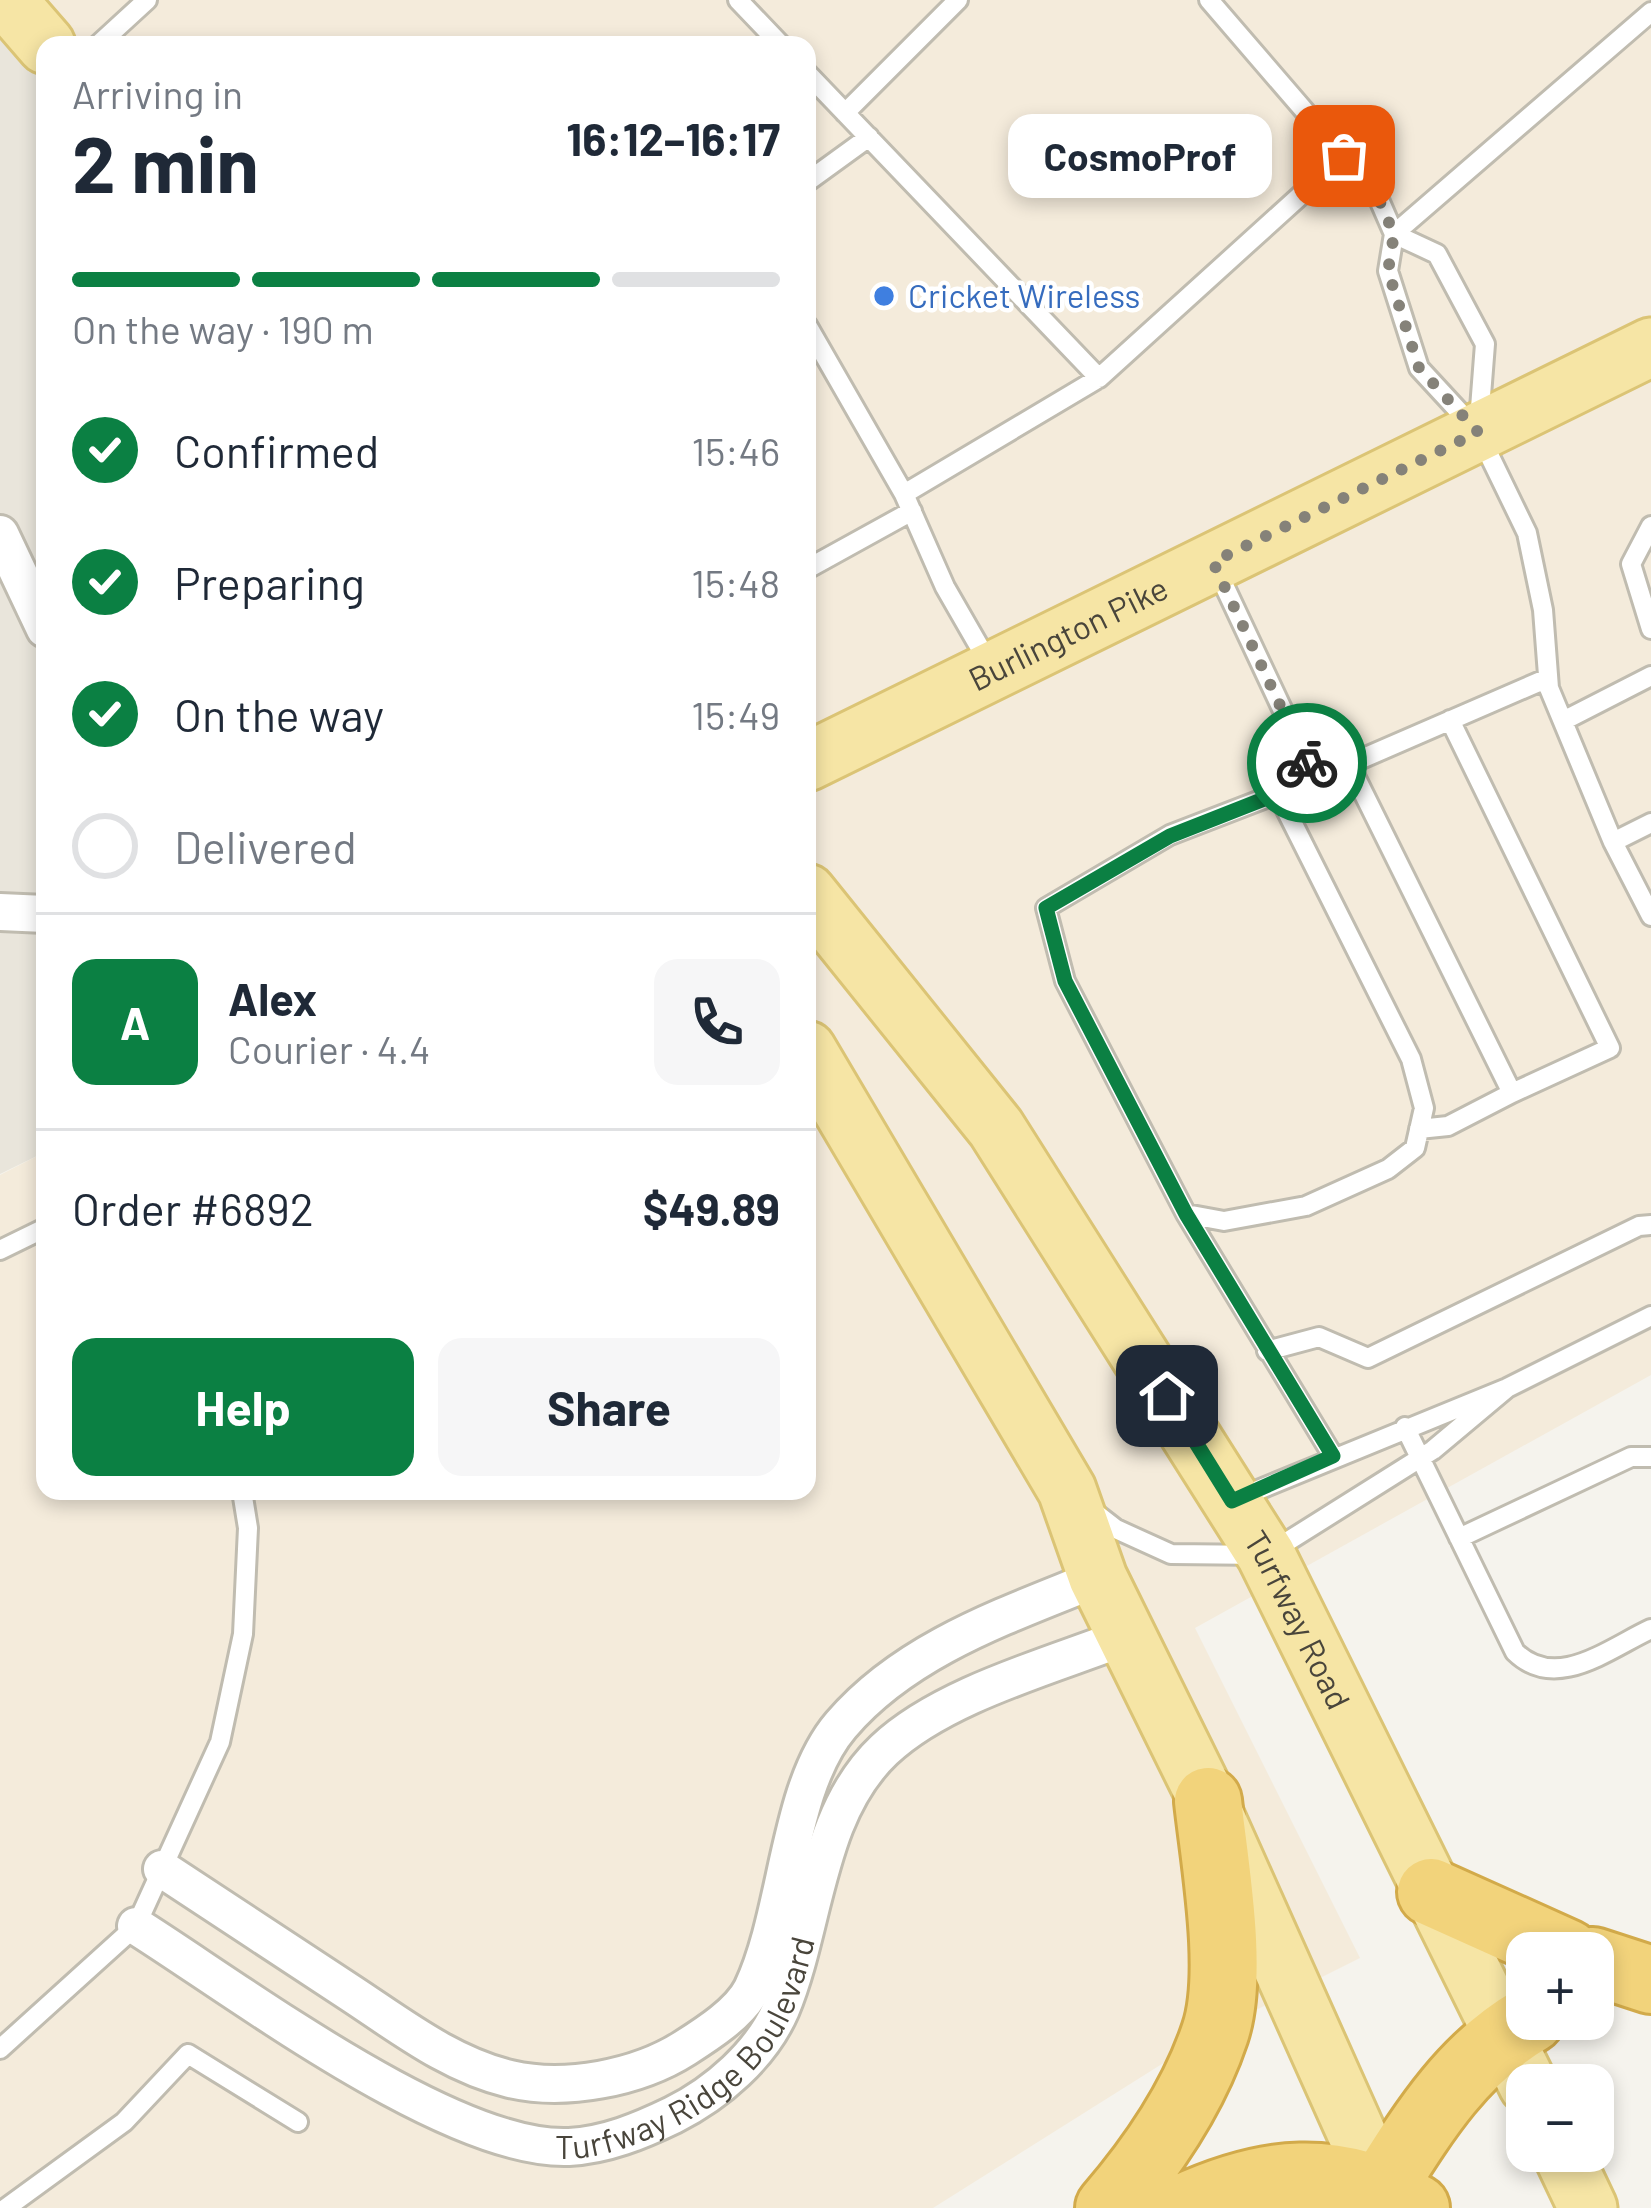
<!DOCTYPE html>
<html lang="en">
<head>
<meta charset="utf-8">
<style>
	:root { --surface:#fff; --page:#f6f6f7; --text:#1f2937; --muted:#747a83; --line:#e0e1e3; --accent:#0b8043 }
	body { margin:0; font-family:Barlow,sans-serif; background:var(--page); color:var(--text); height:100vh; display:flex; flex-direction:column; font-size:45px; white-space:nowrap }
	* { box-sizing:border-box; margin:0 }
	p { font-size:39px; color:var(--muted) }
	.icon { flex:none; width:66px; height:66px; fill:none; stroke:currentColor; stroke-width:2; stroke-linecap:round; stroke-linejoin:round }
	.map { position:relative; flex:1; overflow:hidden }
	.drawer { position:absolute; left:36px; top:36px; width:780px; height:1464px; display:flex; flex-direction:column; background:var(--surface); border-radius:24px; box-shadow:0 6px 18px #0003 }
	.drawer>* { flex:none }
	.tools { position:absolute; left:1506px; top:1932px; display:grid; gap:24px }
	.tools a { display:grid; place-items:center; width:108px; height:108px; border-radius:24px; background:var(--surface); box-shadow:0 6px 18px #0003; font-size:60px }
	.pin { position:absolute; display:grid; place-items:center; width:102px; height:102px; color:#fff; margin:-51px; border-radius:24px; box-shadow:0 6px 18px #0006 }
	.courier { position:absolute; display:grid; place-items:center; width:120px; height:120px; margin:-60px; border:9px solid #0b8043; border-radius:50%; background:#fff; color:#222; box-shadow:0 3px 15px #0007 }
	.bubble { position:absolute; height:84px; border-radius:24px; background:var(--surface); box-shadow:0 6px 18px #0003; font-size:39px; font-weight:700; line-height:84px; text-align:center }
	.summary em { font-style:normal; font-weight:700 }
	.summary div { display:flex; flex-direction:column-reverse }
	.summary { display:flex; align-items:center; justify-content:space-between; height:204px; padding:0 36px }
	h1 { font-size:78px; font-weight:700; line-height:90px }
	.bar { display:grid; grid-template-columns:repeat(4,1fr); gap:18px 12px; align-content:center; height:144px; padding:0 36px }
	.bar i { height:15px; border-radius:9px; background:var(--line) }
	.bar .current { background:var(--accent) }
	.bar p { grid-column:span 4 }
	.line { display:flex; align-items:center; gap:30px; padding:0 36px; border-top:3px solid var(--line) }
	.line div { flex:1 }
	.round { display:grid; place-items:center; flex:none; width:126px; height:126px; border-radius:24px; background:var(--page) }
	ol { padding:0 36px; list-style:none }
	li { display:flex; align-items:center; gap:36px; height:132px }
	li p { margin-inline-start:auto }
	li .icon { padding:12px; border-radius:50%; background:var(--accent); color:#fff; stroke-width:4 }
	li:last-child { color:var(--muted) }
	li i { width:66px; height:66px; border:6px solid var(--line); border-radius:50% }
	.primary-button { display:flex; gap:24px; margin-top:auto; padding:24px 36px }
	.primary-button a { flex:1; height:138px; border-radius:24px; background:var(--accent); color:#fff; font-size:48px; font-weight:700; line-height:138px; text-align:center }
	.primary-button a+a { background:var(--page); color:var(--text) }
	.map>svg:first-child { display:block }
</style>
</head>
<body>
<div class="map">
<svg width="1651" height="2208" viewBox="0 0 1651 2208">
	<rect width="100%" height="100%" fill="#f5f3ed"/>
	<path fill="#e9e5db" d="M0,0L45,45L43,1153L0,1174Z"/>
	<path fill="#f4ebdb" d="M7,0H1651V1375L1195,1628L1360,1958L1216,2030L933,2208H0V1175L43,1153L45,1080V1491H807V45H46Z"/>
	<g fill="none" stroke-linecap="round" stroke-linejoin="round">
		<defs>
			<path id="service" d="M738,0L781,45
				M1209,0L1377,195L1394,234L1388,271L1419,368L1478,432L1527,533L1543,610L1549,688L1613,842L1651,916
				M98,45L147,0
				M807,73L1099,378
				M845,113L958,0
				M807,182L869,137
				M1394,234L1651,12
				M1394,234L1437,254L1485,344L1479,421
				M807,325L904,494L945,587L991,667
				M904,494L1099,378L1344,156
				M1651,526L1631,564L1651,629
				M1215,566L1315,779L1170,835L1046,908L1065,981L1186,1214L1333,1456
				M807,569L912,511
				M1450,720L1610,1048L1512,1093
				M1563,721L1651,676
				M1349,764L1512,1093L1448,1126L1419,1129
				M1315,779L1548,678
				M1613,842L1651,823
				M1186,1214L1224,1221L1306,1206L1388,1169L1415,1148L1424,1108L1411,1059L1278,794
				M0,1250L45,1228
				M1267,1351L1319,1337L1368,1358L1639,1226L1651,1225
				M1405,1427L1515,1652C1556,1692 1608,1649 1651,1629
				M1236,1499L1507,1388L1651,1316
				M1089,1508L1116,1529L1171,1554L1266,1555L1433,1450L1507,1388
				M1459,1538L1631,1457H1651
				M0,2049L136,1926L220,1742L243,1634L248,1528L242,1491
				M6,2208L124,2122L188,2054L298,2122"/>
			<g id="minor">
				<path d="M0,534L45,629"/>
				<path d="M0,912L45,914"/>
				<path d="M162,1869C225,1911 289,1952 352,1994C402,2027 451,2065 510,2079C565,2092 638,2078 685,2048C707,2034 740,2013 752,1989C789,1911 787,1788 841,1725C907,1648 1008,1615 1098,1578"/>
				<path id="s1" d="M136,1926C239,1991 452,2152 569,2147C606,2145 640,2131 673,2115C717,2093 761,2055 781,2009C816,1925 815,1815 884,1750C943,1694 1054,1665 1130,1635"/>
			</g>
			<g id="primary">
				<path d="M7,0L46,45"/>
				<path id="s2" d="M807,762L1651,347"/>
				<path id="s3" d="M807,893L996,1128L1266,1555L1528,2085"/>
				<path d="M807,1050L1067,1490L1098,1578L1208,1801L1390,2208"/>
				<path d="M1561,2151L1588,2208"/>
			</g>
			<path id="motorway" d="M1431,1892L1567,1953
				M1593,1961L1651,1980
				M1382,2188C1423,2123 1462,2059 1531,2019
				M1109,2208C1152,2158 1194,2096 1215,2033C1235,1974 1215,1864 1208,1801
				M1183,2208C1265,2170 1336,2162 1416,2208"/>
		</defs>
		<use href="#service" stroke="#c0bcb0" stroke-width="24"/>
		<use href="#minor" stroke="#c0bcb0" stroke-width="42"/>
		<use href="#primary" stroke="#dbc475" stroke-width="63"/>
		<use href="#motorway" stroke="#d2aa4a" stroke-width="72"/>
		<use href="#service" stroke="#fff" stroke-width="18"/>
		<use href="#minor" stroke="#fff" stroke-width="36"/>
		<use href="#primary" stroke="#f6e5a5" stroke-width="57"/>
		<use href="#motorway" stroke="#f2d37b" stroke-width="66"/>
	</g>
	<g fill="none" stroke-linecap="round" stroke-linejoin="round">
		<path stroke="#858279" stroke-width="12" stroke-dasharray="0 21.6" d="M1307,763L1213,562L1478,432L1419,368L1388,271L1394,234L1377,195L1344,156"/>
		<path stroke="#0b8043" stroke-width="15" d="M1167,1396L1232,1501L1333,1456L1186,1214L1065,981L1046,908L1170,836L1315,779L1307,763"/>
	</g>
	<circle fill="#3f7fe0" stroke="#fff" stroke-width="4.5" cx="884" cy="296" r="12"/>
	<g text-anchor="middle" stroke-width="9" stroke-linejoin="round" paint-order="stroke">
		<g font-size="33" fill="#366cbe" stroke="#fff" text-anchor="start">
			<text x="908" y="308">Cricket Wireless</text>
		</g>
		<g font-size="33" fill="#49453b" stroke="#fff">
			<text dy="12" stroke="none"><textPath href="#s2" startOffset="291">Burlington Pike</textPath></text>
			<text dy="12" stroke="none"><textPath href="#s3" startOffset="879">Turfway Road</textPath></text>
			<text dy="12" stroke="none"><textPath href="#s1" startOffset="654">Turfway Ridge Boulevard</textPath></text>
		</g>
	</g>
</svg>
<div class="tools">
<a>+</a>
<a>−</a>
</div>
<div class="pin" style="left:1344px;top:156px;background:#ea580c"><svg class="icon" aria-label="bag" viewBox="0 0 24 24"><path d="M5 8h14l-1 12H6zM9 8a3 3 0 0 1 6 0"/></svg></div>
<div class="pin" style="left:1167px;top:1396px;background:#1f2937"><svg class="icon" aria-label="home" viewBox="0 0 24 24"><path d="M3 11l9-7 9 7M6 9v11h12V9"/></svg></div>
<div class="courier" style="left:1307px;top:763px"><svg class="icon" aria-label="bike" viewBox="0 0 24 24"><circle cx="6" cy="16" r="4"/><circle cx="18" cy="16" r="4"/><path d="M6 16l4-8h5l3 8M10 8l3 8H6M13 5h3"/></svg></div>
<div class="bubble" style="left:1008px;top:114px;width:264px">CosmoProf</div>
<section class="drawer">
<div class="summary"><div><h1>2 min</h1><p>Arriving in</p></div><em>16:12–16:17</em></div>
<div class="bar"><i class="current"></i><i class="current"></i><i class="current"></i><i></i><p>On the way · 190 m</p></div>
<ol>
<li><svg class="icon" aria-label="check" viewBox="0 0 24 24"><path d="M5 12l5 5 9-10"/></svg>Confirmed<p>15:46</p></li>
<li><svg class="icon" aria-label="check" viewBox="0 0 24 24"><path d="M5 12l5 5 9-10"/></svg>Preparing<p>15:48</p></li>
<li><svg class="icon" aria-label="check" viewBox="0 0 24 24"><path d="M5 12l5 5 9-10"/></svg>On the way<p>15:49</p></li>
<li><i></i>Delivered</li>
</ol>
<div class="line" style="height:216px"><b class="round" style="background:var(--accent);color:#fff">A</b><div><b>Alex</b><p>Courier · 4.4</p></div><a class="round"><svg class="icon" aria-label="phone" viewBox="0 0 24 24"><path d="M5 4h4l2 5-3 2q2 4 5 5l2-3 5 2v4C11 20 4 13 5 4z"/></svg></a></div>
<div class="line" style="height:156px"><div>Order #6892</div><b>$49.89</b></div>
<div class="primary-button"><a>Help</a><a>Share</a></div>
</section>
</div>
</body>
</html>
